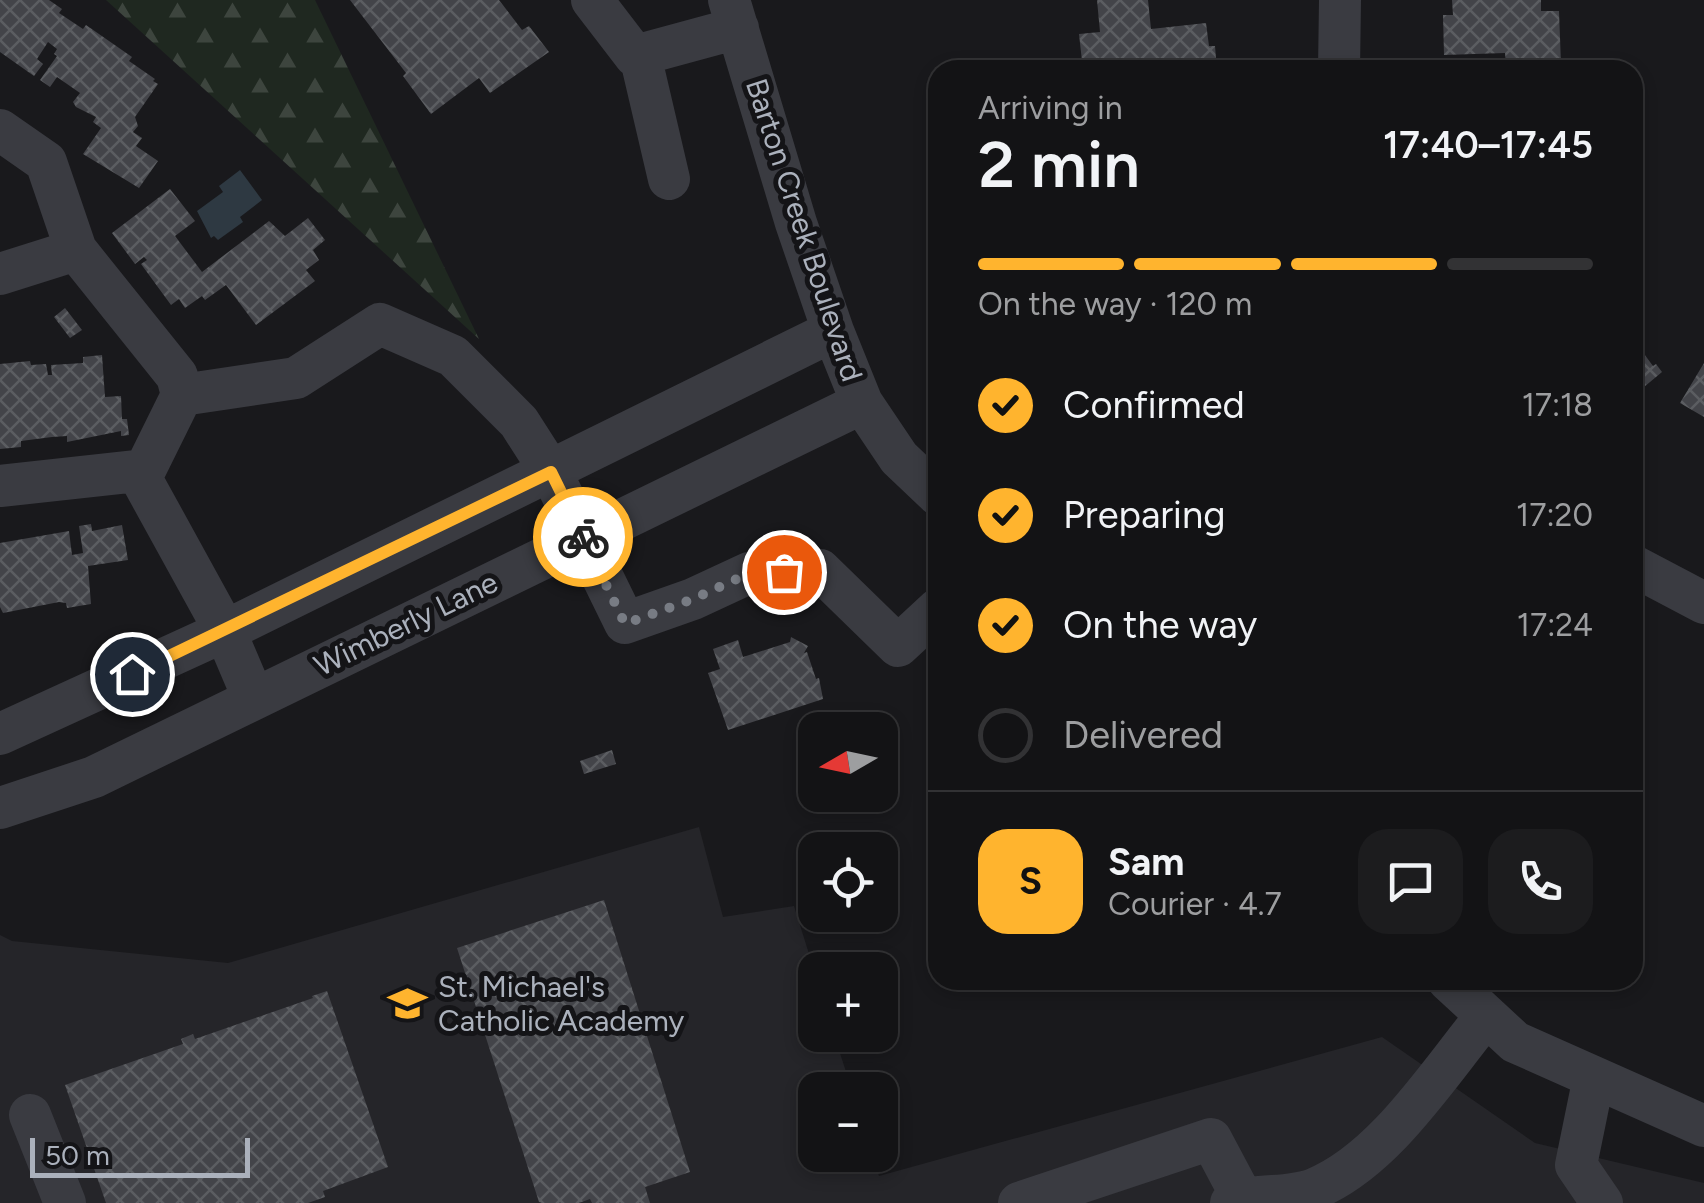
<!DOCTYPE html>
<html lang="en">
<head>
<meta charset="utf-8">
<style>
	:root { --surface:#131315; --page:#1c1c1e; --text:#f1f3f6; --muted:#9d9ea0; --line:#323234; --accent:#ffb42e }
	body { margin:0; font-family:Figtree,sans-serif; background:var(--page); color:var(--text); height:100vh; display:flex; flex-direction:column; font-size:38px; white-space:nowrap }
	* { box-sizing:border-box; margin:0 }
	p { font-size:32px; color:var(--muted) }
	.icon { flex:none; width:55px; height:55px; fill:none; stroke:currentColor; stroke-width:2; stroke-linecap:round; stroke-linejoin:round }
	.map { position:relative; flex:1; overflow:hidden }
	.details { position:absolute; left:928px; top:60px; width:715px; height:930px; display:flex; flex-direction:column; background:var(--surface); border-radius:30px; box-shadow:0 5px 15px #0003,0 0 0 2px var(--line) }
	.details>* { flex:none }
	.needle { width:65px; rotate:261deg }
	.buttons { position:absolute; left:798px; top:712px; display:grid; gap:20px }
	.buttons a { display:grid; place-items:center; width:100px; height:100px; border-radius:20px; background:var(--surface); box-shadow:0 5px 15px #0003,0 0 0 2px var(--line); font-size:50px }
	.scale { position:absolute; left:30px; bottom:25px; width:220px; box-sizing:border-box; padding-left:10px; border:5px solid #abb1bc; border-top:0; font-size:28px; line-height:35px; white-space:nowrap; color:#abb1bc; -webkit-text-stroke:8px #141417; paint-order:stroke }
	.pin { position:absolute; display:grid; place-items:center; width:85px; height:85px; color:#fff; margin:-42px; border:5px solid #fff; border-radius:50%; box-shadow:0 2px 10px #0007 }
	.courier { position:absolute; display:grid; place-items:center; width:100px; height:100px; margin:-50px; border:8px solid #ffb42e; border-radius:50%; background:#fff; color:#222; box-shadow:0 2px 12px #0007 }
	.summary em { font-style:normal; font-weight:600 }
	.summary div { display:flex; flex-direction:column-reverse }
	.summary { display:flex; align-items:center; justify-content:space-between; height:170px; padding:0 50px }
	h1 { font-size:65px; font-weight:600; line-height:75px }
	.bar { display:grid; grid-template-columns:repeat(4,1fr); gap:15px 10px; align-content:center; height:120px; padding:0 50px }
	.bar i { height:12px; border-radius:8px; background:var(--line) }
	.bar .current { background:var(--accent) }
	.bar p { grid-column:span 4 }
	.line { display:flex; align-items:center; gap:25px; padding:0 50px; border-top:2px solid var(--line) }
	.line div { flex:1 }
	.round { display:grid; place-items:center; flex:none; width:105px; height:105px; border-radius:30px; background:var(--page) }
	ol { padding:0 50px; list-style:none }
	li { display:flex; align-items:center; gap:30px; height:110px }
	li p { margin-inline-start:auto }
	li .icon { padding:10px; border-radius:50%; background:var(--accent); color:#111; stroke-width:4 }
	li:last-child { color:var(--muted) }
	li i { width:55px; height:55px; border:5px solid var(--line); border-radius:50% }
	.map>svg:first-child { display:block }
</style>
</head>
<body>
<div class="map">
<svg width="1704" height="1203" viewBox="0 0 1704 1203">
	<defs>
		<pattern id="forest-firs" width="22" height="20" patternUnits="userSpaceOnUse" patternTransform="scale(2.5)"><rect width="22" height="20" fill="#1f2820"/><path d="M5 1l3.5 6h-7zM16 11l3.5 6h-7z" fill="#3d453e"/></pattern>
		<pattern id="building-cross-hatch" width="8" height="8" patternUnits="userSpaceOnUse" patternTransform="scale(2.5)"><rect width="8" height="8" fill="#434449"/><path d="M0 0l8 8M0 8l8-8" fill="none" stroke="#5b5d61"/></pattern>
	</defs>
	<rect width="100%" height="100%" fill="#19191c"/>
	<path fill="#252529" d="M699,827L723,917L794,906L815,973V1035H834L852,1090H815V1155H872L879,1176L1382,1037L1535,1143L1704,1183V1203H0V935L12,941L228,963Z"/>
	<path fill="url(#forest-firs)" d="M106,0H315L479,339Z"/>
	<path fill="#2e3942" d="M240,170L262,200L240,217L243,222L218,240L214,236L211,238L197,211L223,192L219,186Z"/>
	<path fill="url(#building-cross-hatch)" d="M0,0H49L62,9L59,13L83,29L86,25L132,57L129,61L155,79L153,81L158,84L135,117L138,126L133,132L142,138L136,146L158,161L139,188L83,154L101,128L93,122L96,117L76,107L73,102L80,93L57,77L50,87L40,80L57,56L54,54L57,49L48,42L37,59L43,64L34,76L0,52Z
		M350,0H499L522,30L529,26L549,52L490,93L479,78L431,114L403,76L406,73Z
		M1097,0H1148L1151,29L1206,23L1209,46H1215L1217,70H1083L1079,34L1100,32Z
		M1452,0H1541V11H1559L1561,64L1506,66L1505,53L1444,55L1443,15H1453Z
		M170,189L195,221L175,236L202,272L269,221L285,236L308,218L325,240L313,250L319,260L306,270L315,281L256,325L226,285L205,300L202,296L185,308L179,299L171,305L141,264L147,260L144,257L135,264L112,233Z
		M65,308L82,330L70,338L54,317Z
		M1632,325L1641,339L1636,343L1653,366L1656,364L1662,372L1632,397Z
		M102,355L105,397L121,396L122,419H127L129,435L121,436V431L67,442V436L52,437L21,441V447L0,449V364L30,361L31,365L46,364L48,375H52L51,365L83,363V357Z
		M1704,363V417L1680,403Z
		M91,524L92,531L122,525L128,560L88,566L91,604L67,608L66,603L59,602L3,613L0,607V543L69,531L72,555L83,553L79,526Z
		M791,637L808,646L804,653L807,652L816,679L819,678L823,699L728,730L708,673L720,669L713,649L738,640L743,657L790,642Z
		M612,750L616,764L584,774L580,761Z
		M604,900L690,1172L645,1187L650,1203H592L590,1199L579,1203H542L539,1202L457,948Z
		M327,991L388,1167L323,1191L325,1197L308,1203H106L65,1085L183,1044L181,1039L193,1034L195,1039L313,998L312,996Z"/>
	<g fill="none" stroke-linecap="round" stroke-linejoin="round">
		<path stroke="#3a3b41" stroke-width="42" d="M592,0L635,56L738,28
			M729,0L796,223L833,331L862,403L899,458L938,495
			M640,55L669,179
			M1339,70L1340,0
			M0,130L46,162L76,250
			M0,274L76,250L177,376L182,395L141,478
			M182,395L296,378L380,324L453,356L519,422L551,472L625,623L693,599L749,573L820,570L898,646L938,609
			M0,486L137,471L225,631L253,697
			M1632,565L1704,603
			M0,734L225,631L833,331
			M0,808L94,777L862,403
			M1448,980L1515,1042L1704,1126
			M1594,1077L1576,1165L1602,1203
			M30,1115L65,1203
			M1019,1203L1211,1139L1245,1203
			M1231,1203C1257,1193 1288,1199 1314,1189C1384,1161 1439,1073 1486,1016"/>
	</g>
	<g fill="none" stroke-linecap="round" stroke-linejoin="round">
		<path stroke="#787c84" stroke-width="10" stroke-dasharray="0 18" d="M583,537L625,624L693,599L750,573L784,572"/>
		<path stroke="#ffb42e" stroke-width="12" d="M132,674L551,472L583,537"/>
	</g>
	<defs>
		<symbol id="school-bare" viewBox="-9 -9 18 18"><path d="M0-5L7-2L0 1L-7-2ZM-4 1L0 2.5L4 1V4Q0 6-4 4Z" fill="#ffb42e" stroke="#141417" stroke-width="2.5" paint-order="stroke"/></symbol>
	</defs>
	<g fill-rule="evenodd">
		<use href="#school-bare" x="380" y="976" width="55" height="55"/>
	</g>
	<g text-anchor="middle" stroke-width="10" stroke-linejoin="round" paint-order="stroke">
		<g font-size="30" fill="#abb1bc" stroke="#141417">
			<text transform="translate(804 230) rotate(72)" y="10">Barton Creek Boulevard</text>
			<text transform="translate(406 624) rotate(-26)" y="10">Wimberly Lane</text>
		</g>
		<g font-size="30" fill="#abb1bc" stroke="#141417" text-anchor="start">
			<text x="438" y="997">St. Michael's<tspan x="438" dy="34">Catholic Academy</tspan></text>
		</g>
	</g>
</svg>
<div class="buttons">
<a><svg class="needle" viewBox="-14 -14 28 28"><path d="M0-13l5 13h-10z" fill="#e53935"/><path d="M0 13l5-13h-10z" fill="#9d9ea0"/></svg></a>
<a><svg class="icon" aria-label="locate" viewBox="0 0 24 24"><circle cx="12" cy="12" r="6"/><path d="M12 2v4M12 18v4M2 12h4M18 12h4"/></svg></a>
<a>+</a>
<a>−</a>
</div>
<div class="scale">50 m</div>
<div class="pin" style="left:784px;top:572px;background:#ea580c"><svg class="icon" aria-label="bag" viewBox="0 0 24 24"><path d="M5 8h14l-1 12H6zM9 8a3 3 0 0 1 6 0"/></svg></div>
<div class="pin" style="left:132px;top:674px;background:#1f2937"><svg class="icon" aria-label="home" viewBox="0 0 24 24"><path d="M3 11l9-7 9 7M6 9v11h12V9"/></svg></div>
<div class="courier" style="left:583px;top:537px"><svg class="icon" aria-label="bike" viewBox="0 0 24 24"><circle cx="6" cy="16" r="4"/><circle cx="18" cy="16" r="4"/><path d="M6 16l4-8h5l3 8M10 8l3 8H6M13 5h3"/></svg></div>
<section class="details">
<div class="summary"><div><h1>2 min</h1><p>Arriving in</p></div><em>17:40–17:45</em></div>
<div class="bar"><i class="current"></i><i class="current"></i><i class="current"></i><i></i><p>On the way · 120 m</p></div>
<ol>
<li><svg class="icon" aria-label="check" viewBox="0 0 24 24"><path d="M5 12l5 5 9-10"/></svg>Confirmed<p>17:18</p></li>
<li><svg class="icon" aria-label="check" viewBox="0 0 24 24"><path d="M5 12l5 5 9-10"/></svg>Preparing<p>17:20</p></li>
<li><svg class="icon" aria-label="check" viewBox="0 0 24 24"><path d="M5 12l5 5 9-10"/></svg>On the way<p>17:24</p></li>
<li><i></i>Delivered</li>
</ol>
<div class="line" style="height:180px"><b class="round" style="background:var(--accent);color:#111">S</b><div><b>Sam</b><p>Courier · 4.7</p></div><a class="round"><svg class="icon" aria-label="chat" viewBox="0 0 24 24"><path d="M4 5h16v11H9l-5 4z"/></svg></a><a class="round"><svg class="icon" aria-label="phone" viewBox="0 0 24 24"><path d="M5 4h4l2 5-3 2q2 4 5 5l2-3 5 2v4C11 20 4 13 5 4z"/></svg></a></div>
</section>
</div>
</body>
</html>
